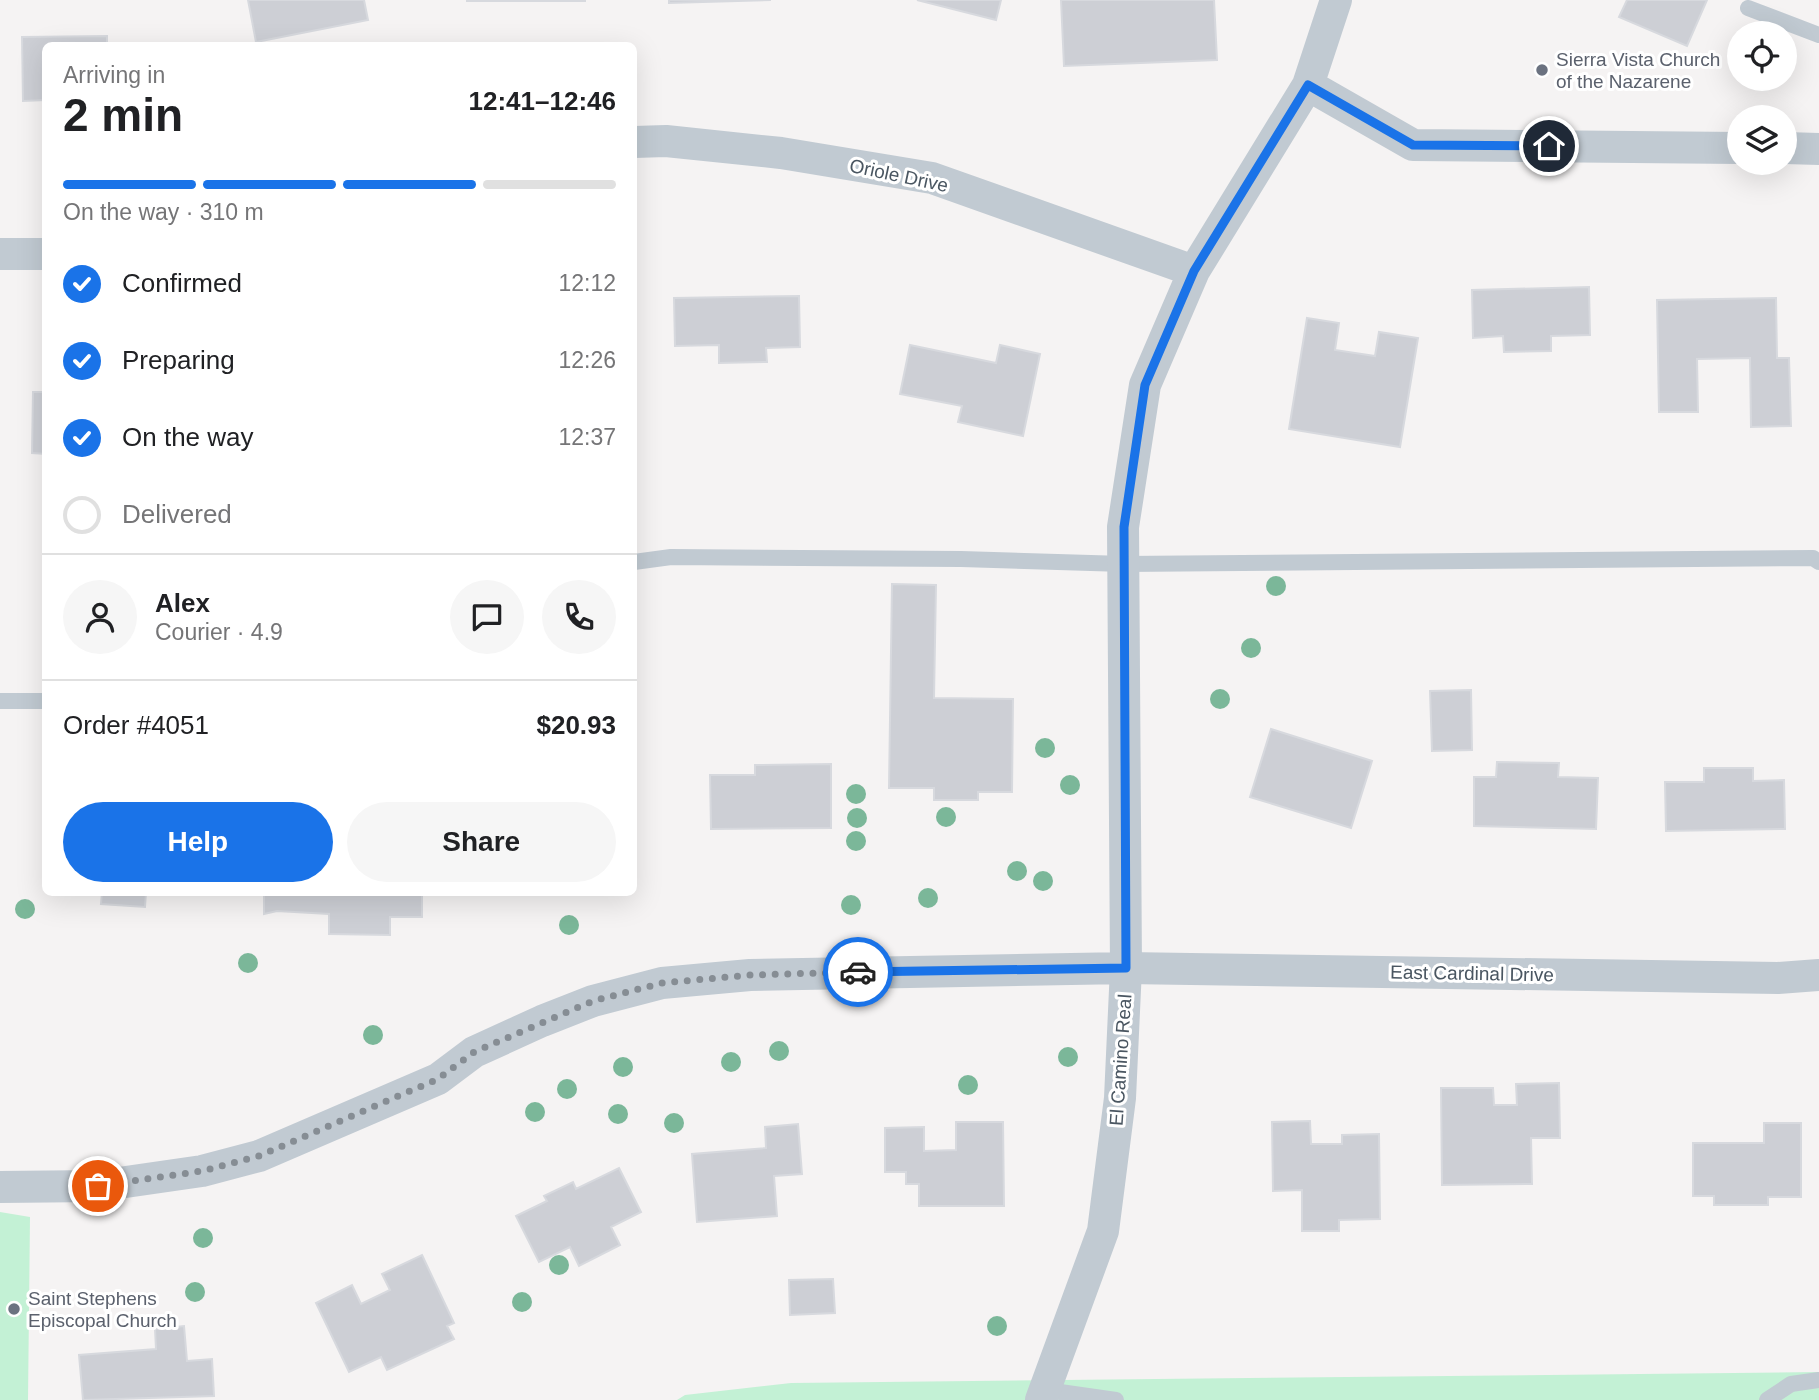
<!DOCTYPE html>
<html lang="en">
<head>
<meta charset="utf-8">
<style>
	:root { --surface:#fff; --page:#f6f6f6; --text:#202124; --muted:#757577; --line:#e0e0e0; --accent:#1a73e8 }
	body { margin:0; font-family:Arial,sans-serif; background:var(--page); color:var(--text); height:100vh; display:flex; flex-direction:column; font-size:26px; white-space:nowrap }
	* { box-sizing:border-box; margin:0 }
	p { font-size:23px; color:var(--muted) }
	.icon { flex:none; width:38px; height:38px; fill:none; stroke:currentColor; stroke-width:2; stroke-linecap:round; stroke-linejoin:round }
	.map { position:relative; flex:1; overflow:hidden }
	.details { position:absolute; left:42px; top:42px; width:595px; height:854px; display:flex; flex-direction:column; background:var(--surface); border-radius:10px; box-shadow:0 7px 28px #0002 }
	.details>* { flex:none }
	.buttons { position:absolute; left:1727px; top:21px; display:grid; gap:14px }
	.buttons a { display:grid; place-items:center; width:70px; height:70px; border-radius:50%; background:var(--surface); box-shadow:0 7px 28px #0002; font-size:35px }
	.pin { position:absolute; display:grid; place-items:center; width:60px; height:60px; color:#fff; margin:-30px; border:4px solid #fff; border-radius:50%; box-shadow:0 2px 7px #0007 }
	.courier { position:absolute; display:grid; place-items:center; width:70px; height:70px; margin:-35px; border:5px solid #1a73e8; border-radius:50%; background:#fff; color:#222; box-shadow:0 2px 9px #0007 }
	.overview em { font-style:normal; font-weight:800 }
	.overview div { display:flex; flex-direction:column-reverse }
	.overview { display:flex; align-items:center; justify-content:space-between; height:119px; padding:0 21px }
	h1 { font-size:46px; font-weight:800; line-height:52px }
	.bar { display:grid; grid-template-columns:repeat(4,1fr); gap:10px 7px; align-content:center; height:84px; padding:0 21px }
	.bar i { height:9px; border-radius:5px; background:var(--line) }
	.bar .current { background:var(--accent) }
	.bar p { grid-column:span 4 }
	.line { display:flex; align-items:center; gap:18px; padding:0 21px; border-top:2px solid var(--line) }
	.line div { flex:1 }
	.round { display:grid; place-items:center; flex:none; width:74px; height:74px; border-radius:37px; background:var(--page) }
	ol { padding:0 21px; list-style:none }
	li { display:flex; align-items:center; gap:21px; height:77px }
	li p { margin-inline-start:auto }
	li .icon { padding:7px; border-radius:50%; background:var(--accent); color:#fff; stroke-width:4 }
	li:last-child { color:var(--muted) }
	li i { width:38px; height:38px; border:4px solid var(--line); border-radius:50% }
	.button { display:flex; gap:14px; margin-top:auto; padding:14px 21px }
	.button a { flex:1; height:80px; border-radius:42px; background:var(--accent); color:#fff; font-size:28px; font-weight:800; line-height:80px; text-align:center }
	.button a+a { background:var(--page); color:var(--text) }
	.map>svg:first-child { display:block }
</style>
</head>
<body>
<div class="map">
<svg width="1819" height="1400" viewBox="0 0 1819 1400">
	<rect width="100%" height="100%" fill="#f5f3f3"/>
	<path fill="#c3f1d5" d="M0,1212L30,1217L28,1400H0Z
		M1819,1372V1400H677L685,1395L791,1383Z"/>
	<path fill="#cdcfd5" stroke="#d7d9de" stroke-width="2" d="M248,0H364L368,20L256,42Z
		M467,0H585V1H467Z
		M669,0H771L669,3Z
		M917,0H1001L996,20Z
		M1061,0H1214L1217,60L1064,66Z
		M1627,0H1707L1687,46L1619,17Z
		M107,36V46H46V100L23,101L22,37Z
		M1589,287L1590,335L1551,336V351L1504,352L1503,336L1473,338L1472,290Z
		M799,296L800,347L766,348L767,362L719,363V345L675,346L674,298Z
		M1776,298L1777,358H1789L1791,426L1751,427L1750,358L1697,359L1698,412H1659L1657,300Z
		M1307,318L1339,323L1335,350L1375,356L1379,332L1418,338L1400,447L1289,429Z
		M910,345L996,363L1000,345L1040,354L1023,436L958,422L962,406L900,394Z
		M33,392H46V454L32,453Z
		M892,584L936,585L934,698L1013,699L1012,792H978V800H934V788H889Z
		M1471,690L1472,750L1432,751L1430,691Z
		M1271,729L1372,761L1351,828L1250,797Z
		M1497,762L1559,763L1558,777L1598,778L1596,829L1474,826V777H1496Z
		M831,764V828L711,829L710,775H755V765Z
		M1704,768H1753V781L1784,780L1785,829L1666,831L1665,782H1704Z
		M102,892H146L145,907L101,904Z
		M264,892H422V917H390V935L329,934V914L277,911L264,914Z
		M1559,1083L1560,1138H1531L1532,1184L1442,1185L1441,1088H1493L1494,1105H1517L1516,1084Z
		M1310,1121L1311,1144H1342V1135L1379,1134L1380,1219L1339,1220V1231H1302V1190L1273,1191L1272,1122Z
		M956,1122H1003L1004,1206H919V1184H906V1172H885V1128L924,1127V1151L956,1150Z
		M1764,1123H1801V1197H1768V1205H1714V1196H1693V1143H1764Z
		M798,1124L802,1174L774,1176L777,1216L697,1222L692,1154L766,1148L765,1127Z
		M619,1168L641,1212L611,1227L620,1245L579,1266L570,1247L539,1262L516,1216L547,1201L544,1196L573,1182L576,1189Z
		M422,1255L454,1323L447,1326L454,1339L387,1370L381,1357L349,1372L316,1303L352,1285L361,1304L390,1290L382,1274Z
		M833,1279L835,1313L790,1315L789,1280Z
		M184,1326L187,1361L212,1359L214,1396L83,1400L79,1355L156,1349L155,1329Z"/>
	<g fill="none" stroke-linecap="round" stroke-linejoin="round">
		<path stroke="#c1cad2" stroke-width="16" d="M1748,8L1819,35
			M634,562L671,557L961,559L1124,564L1813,558L1819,562
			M0,701H46
			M1046,1390L1116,1400
			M1767,1400L1791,1384L1819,1380"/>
		<path stroke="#c1cad2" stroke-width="32" d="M1308,85L1413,145L1740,148
			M634,142L666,141L781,153L932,178L1194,271
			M1785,148L1819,149
			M0,254H46
			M0,1187L98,1186L202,1171L259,1156L438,1079L474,1052L542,1021L593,1001L662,983L750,975L1126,968L1778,978L1819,975
			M1041,1400L1103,1231L1120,1098L1126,968L1123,527L1145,385L1194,271L1308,85L1336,0"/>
	</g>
	<g fill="#7bb799">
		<circle cx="1276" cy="586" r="10"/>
		<circle cx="1251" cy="648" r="10"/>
		<circle cx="1220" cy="699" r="10"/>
		<circle cx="1045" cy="748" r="10"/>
		<circle cx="1070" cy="785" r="10"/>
		<circle cx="856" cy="794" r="10"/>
		<circle cx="946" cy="817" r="10"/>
		<circle cx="857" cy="818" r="10"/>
		<circle cx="856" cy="841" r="10"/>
		<circle cx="1017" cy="871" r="10"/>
		<circle cx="1043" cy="881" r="10"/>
		<circle cx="928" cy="898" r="10"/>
		<circle cx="851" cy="905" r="10"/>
		<circle cx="25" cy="909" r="10"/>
		<circle cx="569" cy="925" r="10"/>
		<circle cx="248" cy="963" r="10"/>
		<circle cx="373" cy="1035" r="10"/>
		<circle cx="779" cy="1051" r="10"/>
		<circle cx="1068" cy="1057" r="10"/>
		<circle cx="731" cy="1062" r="10"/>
		<circle cx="623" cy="1067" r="10"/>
		<circle cx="968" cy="1085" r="10"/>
		<circle cx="567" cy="1089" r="10"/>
		<circle cx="535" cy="1112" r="10"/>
		<circle cx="618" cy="1114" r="10"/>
		<circle cx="674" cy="1123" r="10"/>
		<circle cx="203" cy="1238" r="10"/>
		<circle cx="559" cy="1265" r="10"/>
		<circle cx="195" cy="1292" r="10"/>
		<circle cx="522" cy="1302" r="10"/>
		<circle cx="997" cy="1326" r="10"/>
	</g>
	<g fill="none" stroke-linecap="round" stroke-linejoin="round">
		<path stroke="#868d94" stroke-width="7" stroke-dasharray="0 12.6" d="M98,1186L202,1171L259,1156L438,1079L474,1052L593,1001L662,983L750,975L858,972"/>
		<path stroke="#1a73e8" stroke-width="9" d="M858,972L1126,968L1124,527L1145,385L1194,271L1308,85L1413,145L1549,146"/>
	</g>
	<g fill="#6b7280" stroke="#fff" stroke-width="2.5">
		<circle cx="1542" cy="70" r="7"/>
		<circle cx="14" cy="1309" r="7"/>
	</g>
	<g text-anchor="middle" stroke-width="6" stroke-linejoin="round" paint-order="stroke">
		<g font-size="19" fill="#5b616d" stroke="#fff" text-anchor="start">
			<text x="1556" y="66">Sierra Vista Church<tspan x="1556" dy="22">of the Nazarene</tspan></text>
			<text x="28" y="1305">Saint Stephens<tspan x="28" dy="22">Episcopal Church</tspan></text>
		</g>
		<g font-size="19" fill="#4a5661" stroke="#fff">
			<text transform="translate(899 175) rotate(12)" y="7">Oriole Drive</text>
			<text transform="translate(1472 973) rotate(1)" y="7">East Cardinal Drive</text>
			<text transform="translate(1120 1060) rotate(-86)" y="7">El Camino Real</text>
		</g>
	</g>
</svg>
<div class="buttons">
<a><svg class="icon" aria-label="locate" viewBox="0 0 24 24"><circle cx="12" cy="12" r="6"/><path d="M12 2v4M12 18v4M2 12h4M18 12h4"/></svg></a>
<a><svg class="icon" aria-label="layers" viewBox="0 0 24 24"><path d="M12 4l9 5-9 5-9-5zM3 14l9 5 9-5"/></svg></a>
</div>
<div class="pin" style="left:98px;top:1186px;background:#ea580c"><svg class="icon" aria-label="bag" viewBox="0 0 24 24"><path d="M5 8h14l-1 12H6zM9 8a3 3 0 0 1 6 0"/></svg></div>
<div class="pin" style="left:1549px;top:146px;background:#1f2937"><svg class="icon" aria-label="home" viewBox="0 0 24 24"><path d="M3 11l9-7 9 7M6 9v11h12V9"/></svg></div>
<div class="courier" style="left:858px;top:972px"><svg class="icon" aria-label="car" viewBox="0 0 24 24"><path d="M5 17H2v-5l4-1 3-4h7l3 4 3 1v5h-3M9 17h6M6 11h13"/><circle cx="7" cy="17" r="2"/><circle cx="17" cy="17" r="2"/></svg></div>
<section class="details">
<div class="overview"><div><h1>2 min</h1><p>Arriving in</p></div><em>12:41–12:46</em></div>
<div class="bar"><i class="current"></i><i class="current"></i><i class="current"></i><i></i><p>On the way · 310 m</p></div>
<ol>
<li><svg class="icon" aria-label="check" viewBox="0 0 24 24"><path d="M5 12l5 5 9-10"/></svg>Confirmed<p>12:12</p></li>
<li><svg class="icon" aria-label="check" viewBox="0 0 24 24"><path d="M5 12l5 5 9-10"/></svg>Preparing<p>12:26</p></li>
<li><svg class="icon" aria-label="check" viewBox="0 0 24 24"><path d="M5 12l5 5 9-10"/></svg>On the way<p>12:37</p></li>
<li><i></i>Delivered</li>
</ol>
<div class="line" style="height:126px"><a class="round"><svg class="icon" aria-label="person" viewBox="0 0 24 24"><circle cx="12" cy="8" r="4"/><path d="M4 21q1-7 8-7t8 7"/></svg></a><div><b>Alex</b><p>Courier · 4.9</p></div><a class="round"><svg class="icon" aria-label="chat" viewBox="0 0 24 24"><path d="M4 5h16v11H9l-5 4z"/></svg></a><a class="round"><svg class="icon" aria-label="phone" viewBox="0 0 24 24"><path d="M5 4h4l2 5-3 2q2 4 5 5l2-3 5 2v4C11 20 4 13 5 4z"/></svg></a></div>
<div class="line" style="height:91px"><div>Order #4051</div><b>$20.93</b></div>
<div class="button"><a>Help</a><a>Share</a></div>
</section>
</div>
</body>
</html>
